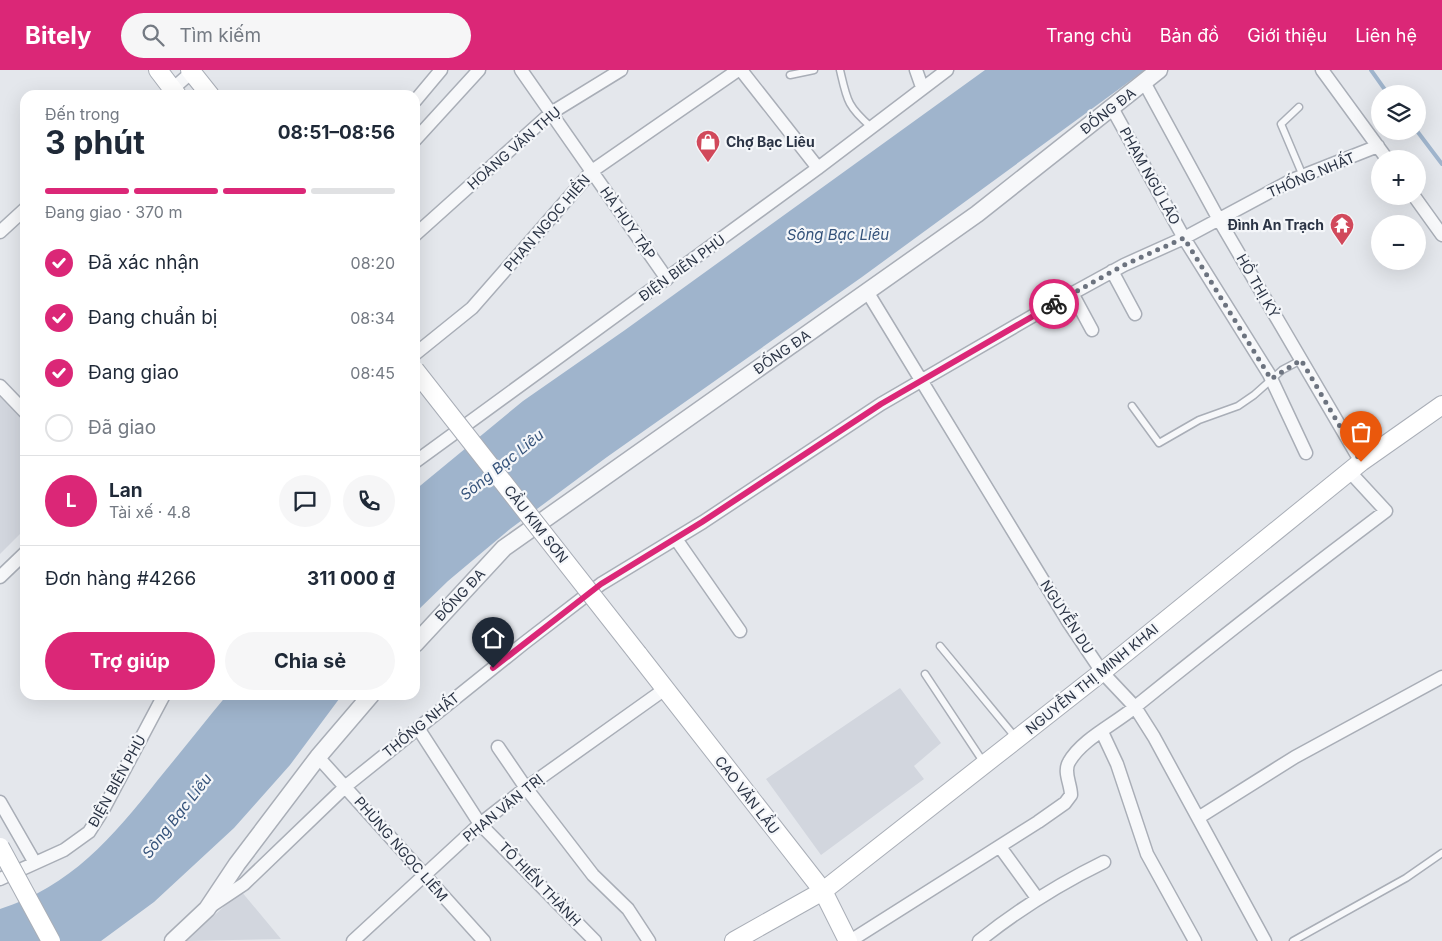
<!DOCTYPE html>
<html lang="vi">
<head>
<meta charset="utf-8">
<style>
	:root { --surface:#fff; --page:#f6f6f7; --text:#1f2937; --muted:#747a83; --line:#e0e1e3; --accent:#db2777 }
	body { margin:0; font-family:Inter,sans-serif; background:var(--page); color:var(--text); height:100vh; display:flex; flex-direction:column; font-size:19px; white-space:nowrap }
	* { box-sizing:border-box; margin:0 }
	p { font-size:16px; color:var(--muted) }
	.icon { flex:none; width:28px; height:28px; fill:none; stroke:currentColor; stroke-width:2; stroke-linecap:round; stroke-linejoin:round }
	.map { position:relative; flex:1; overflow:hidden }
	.side { position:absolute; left:20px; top:20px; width:400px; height:610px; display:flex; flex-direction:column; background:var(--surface); border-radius:15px; box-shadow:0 5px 20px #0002 }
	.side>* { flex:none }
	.fabs { position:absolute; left:1371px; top:15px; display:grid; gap:10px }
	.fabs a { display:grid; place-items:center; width:55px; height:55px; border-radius:50%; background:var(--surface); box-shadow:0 5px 20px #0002; font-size:25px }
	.pin { position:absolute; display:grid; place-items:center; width:42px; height:42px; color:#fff; margin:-51px -21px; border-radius:50% 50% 50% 0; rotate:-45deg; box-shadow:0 0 5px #0007 }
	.pin .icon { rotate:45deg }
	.courier { position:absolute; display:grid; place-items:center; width:50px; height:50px; margin:-25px; border:4px solid #db2777; border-radius:50%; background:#fff; color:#222; box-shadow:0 1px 6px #0007 }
	.summary em { font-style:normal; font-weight:700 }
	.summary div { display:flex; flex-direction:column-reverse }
	.summary { display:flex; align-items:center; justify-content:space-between; height:85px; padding:0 25px }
	h1 { font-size:32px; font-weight:700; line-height:38px }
	.bar { display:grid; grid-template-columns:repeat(4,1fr); gap:8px 5px; align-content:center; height:60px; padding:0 25px }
	.bar i { height:6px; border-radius:4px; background:var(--line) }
	.bar .current { background:var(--accent) }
	.bar p { grid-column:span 4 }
	.line { display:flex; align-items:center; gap:12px; padding:0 25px; border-top:1px solid var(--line) }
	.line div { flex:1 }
	.round { display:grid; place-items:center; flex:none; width:52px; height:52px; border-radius:26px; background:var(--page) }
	ol { padding:0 25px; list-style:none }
	li { display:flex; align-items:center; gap:15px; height:55px }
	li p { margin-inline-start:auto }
	li .icon { padding:5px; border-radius:50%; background:var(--accent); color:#fff; stroke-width:4 }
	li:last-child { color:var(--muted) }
	li i { width:28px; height:28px; border:2px solid var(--line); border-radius:50% }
	.action { display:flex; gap:10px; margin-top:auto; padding:10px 25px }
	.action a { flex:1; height:58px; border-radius:30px; background:var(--accent); color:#fff; font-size:20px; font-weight:700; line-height:58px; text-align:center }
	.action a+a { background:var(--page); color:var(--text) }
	header { display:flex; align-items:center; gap:30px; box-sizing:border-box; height:70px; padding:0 25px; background:var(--accent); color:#fff }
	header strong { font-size:24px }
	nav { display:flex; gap:28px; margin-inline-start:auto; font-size:18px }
	.search { width:350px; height:45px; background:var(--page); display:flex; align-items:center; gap:12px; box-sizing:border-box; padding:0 18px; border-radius:28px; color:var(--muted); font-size:19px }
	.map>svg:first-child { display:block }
</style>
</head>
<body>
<header>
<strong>Bitely</strong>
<div class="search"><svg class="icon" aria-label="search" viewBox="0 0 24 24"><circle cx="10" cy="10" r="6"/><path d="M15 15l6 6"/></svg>Tìm kiếm</div>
<nav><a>Trang chủ</a><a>Bản đồ</a><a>Giới thiệu</a><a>Liên hệ</a></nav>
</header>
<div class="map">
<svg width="1442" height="871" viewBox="0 0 1442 871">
	<rect width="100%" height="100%" fill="#e4e7ec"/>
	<path fill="#d2d6de" d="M0,325L25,352V459L0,484Z
		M900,618L941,673L914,696L924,709L821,785L766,709Z
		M241,821L281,869L186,871Z"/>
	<path fill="#9fb4cc" d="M985,0H1145L862,207L607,387L510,459L448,511L415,543V420L523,331L625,260Z
		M227,625H342L290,695L234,758L154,832L101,871H0V839C70,817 113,767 157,711C180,683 203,654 227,625Z"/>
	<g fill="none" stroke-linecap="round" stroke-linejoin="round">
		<path stroke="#9fb4cc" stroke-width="4" d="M1371,0L1388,24
			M1417,61L1442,94"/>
		<defs>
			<path id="service" d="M840,0C847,30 847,36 871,57
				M790,5L814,0
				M1299,37L1281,54L1303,106
				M1132,336L1159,373L1199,350L1238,336L1254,325L1282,300L1301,290
				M940,576L1016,668
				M925,604L984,693
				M1293,871L1406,808L1442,783"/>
			<path id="minor" d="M521,0L667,209
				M741,0L818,98
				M916,0L922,17
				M1322,0L1387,89
				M1144,12L1218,148L1361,392
				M168,23L194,0
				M415,31L441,0
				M1112,38L1184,168L1269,304L1306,383
				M415,70L479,0
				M1414,126L1442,165
				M0,162L25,139
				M415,165L551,43L621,0
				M1112,201L1135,244
				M868,223L1069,553L1102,602L1135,637L1154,667L1265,871
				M1072,223L1092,260
				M415,284L472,238L592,101L738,0
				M0,316L25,342
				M415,392L818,98L947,0
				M676,469L740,561
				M0,507L25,483
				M418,658L480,754L595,871
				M1102,662L1117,694L1147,784L1195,871
				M498,677L526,718L593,805L628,839L649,871
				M318,687L484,871
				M0,732L35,793
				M1198,748L1295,687L1442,607
				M1000,777L1037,828
				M0,809L64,780L89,762L103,740L164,625
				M211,836L244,814L346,716L523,574L601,514L703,452L881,334L1062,229L1124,195L1184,168L1292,110L1378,76
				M353,871L480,754L526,718L665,619
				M850,871L1038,752L1065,733L1071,725C1071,714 1063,702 1069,692C1082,669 1115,654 1135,637C1218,570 1301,505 1386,441L1349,401
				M979,871C1019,839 1059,814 1104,792"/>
			<path id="tertiary" d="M415,574L504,478L977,144L1159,0
				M173,871L207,839L237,794L318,687L371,625"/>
			<path id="secondary" d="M158,0L177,25
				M190,0L210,25
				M638,584L823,821L848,871
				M734,871L823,821L1102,602L1361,392L1442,335"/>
		</defs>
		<use href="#service" stroke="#a9aeb7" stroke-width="9"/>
		<use href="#minor" stroke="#a9aeb7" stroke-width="15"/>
		<use href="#tertiary" stroke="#a9aeb7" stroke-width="19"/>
		<use href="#secondary" stroke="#a9aeb7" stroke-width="20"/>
		<use href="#service" stroke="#f7f8fa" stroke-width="6"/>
		<use href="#minor" stroke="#f7f8fa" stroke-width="12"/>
		<use href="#tertiary" stroke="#f7f8fa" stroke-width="16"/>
		<use href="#secondary" stroke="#fff" stroke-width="18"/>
		<defs>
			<path id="secondary-bridge" d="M415,300L638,584
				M0,777L51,871"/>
		</defs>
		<use href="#secondary-bridge" stroke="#a9aeb7" stroke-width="20" stroke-linecap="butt"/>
		<use href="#secondary-bridge" stroke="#fff" stroke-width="18"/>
	</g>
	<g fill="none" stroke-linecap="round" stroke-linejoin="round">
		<path stroke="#6c737f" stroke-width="5" stroke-dasharray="0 9" d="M1054,234L1124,195L1184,168L1271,309L1301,290L1361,392"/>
		<path stroke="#db2777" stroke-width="6" d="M493,598L601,514L702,452L881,334L1054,234"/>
	</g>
	<defs>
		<symbol id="shop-pin" viewBox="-11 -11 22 30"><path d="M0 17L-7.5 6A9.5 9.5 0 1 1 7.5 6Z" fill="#d1495b" stroke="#f4f6f9"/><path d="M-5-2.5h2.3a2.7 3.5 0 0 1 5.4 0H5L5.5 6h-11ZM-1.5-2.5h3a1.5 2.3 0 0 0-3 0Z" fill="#fff"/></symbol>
		<symbol id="temple-pin" viewBox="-11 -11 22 30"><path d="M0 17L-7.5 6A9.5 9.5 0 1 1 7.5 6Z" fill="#d1495b" stroke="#f4f6f9"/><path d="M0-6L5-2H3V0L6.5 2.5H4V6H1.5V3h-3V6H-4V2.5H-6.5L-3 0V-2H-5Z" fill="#fff"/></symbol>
	</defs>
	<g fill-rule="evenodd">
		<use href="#shop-pin" x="694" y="58" width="28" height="38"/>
		<use href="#temple-pin" x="1328" y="141" width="28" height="38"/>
	</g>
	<g text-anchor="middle" stroke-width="4.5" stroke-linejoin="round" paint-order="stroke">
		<g font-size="14" fill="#2b3445" stroke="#f4f6f9">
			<text transform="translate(1108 41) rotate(-38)" y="5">ĐỐNG ĐA</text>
			<text transform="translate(514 78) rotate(-41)" y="5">HOÀNG VĂN THỤ</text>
			<text transform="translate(1311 105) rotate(-23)" y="5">THỐNG NHẤT</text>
			<text transform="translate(1150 106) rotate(61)" y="5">PHẠM NGŨ LÃO</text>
			<text transform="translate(547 153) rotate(-49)" y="5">PHAN NGỌC HIỂN</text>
			<text transform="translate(628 153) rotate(55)" y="5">HÀ HUY TẬP</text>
			<text transform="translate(682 198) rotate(-36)" y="5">ĐIỆN BIÊN PHỦ</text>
			<text transform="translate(1258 216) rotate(60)" y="5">HỒ THỊ KỶ</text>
			<text transform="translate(782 282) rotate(-35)" y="5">ĐỐNG ĐA</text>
			<text transform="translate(536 454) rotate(52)" y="5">CẦU KIM SƠN</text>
			<text transform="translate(460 525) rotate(-47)" y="5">ĐỐNG ĐA</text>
			<text transform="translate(1067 547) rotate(57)" y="5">NGUYỄN DU</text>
			<text transform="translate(1092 609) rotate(-39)" y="5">NGUYỄN THỊ MINH KHAI</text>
			<text transform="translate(421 655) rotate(-39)" y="5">THỐNG NHẤT</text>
			<text transform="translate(117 711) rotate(-61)" y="5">ĐIỆN BIÊN PHỦ</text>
			<text transform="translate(747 725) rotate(52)" y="5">CAO VĂN LẦU</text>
			<text transform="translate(503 738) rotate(-39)" y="5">PHAN VĂN TRỊ</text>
			<text transform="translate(401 779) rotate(49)" y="5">PHÙNG NGỌC LIÊM</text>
			<text transform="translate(540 814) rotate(46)" y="5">TÔ HIẾN THÀNH</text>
		</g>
		<g font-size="14" font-weight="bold" fill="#2b3445" stroke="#f4f6f9" text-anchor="start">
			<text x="726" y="77">Chợ Bạc Liêu</text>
			<text x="1324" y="160" text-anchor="end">Đình An Trạch</text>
		</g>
		<g font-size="15" font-style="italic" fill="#34527a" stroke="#f4f6f9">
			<text x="838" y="170">Sông Bạc Liêu</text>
			<text transform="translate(502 395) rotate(-39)" y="5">Sông Bạc Liêu</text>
			<text transform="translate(177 746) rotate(-52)" y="5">Sông Bạc Liêu</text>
		</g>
	</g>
</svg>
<div class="fabs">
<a><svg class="icon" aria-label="layers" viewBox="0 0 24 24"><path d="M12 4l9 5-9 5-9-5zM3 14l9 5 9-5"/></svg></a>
<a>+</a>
<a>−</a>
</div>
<div class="pin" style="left:1361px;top:392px;background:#ea580c"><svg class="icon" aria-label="bag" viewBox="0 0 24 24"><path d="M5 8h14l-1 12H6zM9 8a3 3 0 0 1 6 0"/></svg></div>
<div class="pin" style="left:493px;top:598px;background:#1f2937"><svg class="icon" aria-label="home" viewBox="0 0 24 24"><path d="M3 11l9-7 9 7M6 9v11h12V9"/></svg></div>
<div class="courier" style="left:1054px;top:234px"><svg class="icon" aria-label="bike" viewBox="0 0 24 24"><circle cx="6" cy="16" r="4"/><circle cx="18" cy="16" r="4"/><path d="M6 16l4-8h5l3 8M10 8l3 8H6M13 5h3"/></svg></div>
<section class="side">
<div class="summary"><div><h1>3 phút</h1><p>Đến trong</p></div><em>08:51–08:56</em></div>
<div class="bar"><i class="current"></i><i class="current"></i><i class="current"></i><i></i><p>Đang giao · 370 m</p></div>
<ol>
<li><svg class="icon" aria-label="check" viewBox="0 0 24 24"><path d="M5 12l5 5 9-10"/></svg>Đã xác nhận<p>08:20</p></li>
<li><svg class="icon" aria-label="check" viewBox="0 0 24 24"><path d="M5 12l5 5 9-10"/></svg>Đang chuẩn bị<p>08:34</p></li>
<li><svg class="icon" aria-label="check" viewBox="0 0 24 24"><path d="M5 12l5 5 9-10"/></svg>Đang giao<p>08:45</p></li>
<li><i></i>Đã giao</li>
</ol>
<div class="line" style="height:90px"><b class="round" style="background:var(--accent);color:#fff">L</b><div><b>Lan</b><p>Tài xế · 4.8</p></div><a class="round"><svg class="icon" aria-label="chat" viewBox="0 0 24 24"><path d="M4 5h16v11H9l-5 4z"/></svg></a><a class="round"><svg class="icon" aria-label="phone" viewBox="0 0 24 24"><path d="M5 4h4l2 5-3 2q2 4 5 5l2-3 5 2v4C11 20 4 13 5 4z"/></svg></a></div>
<div class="line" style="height:65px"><div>Đơn hàng #4266</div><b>311 000 ₫</b></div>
<div class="action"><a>Trợ giúp</a><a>Chia sẻ</a></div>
</section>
</div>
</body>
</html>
